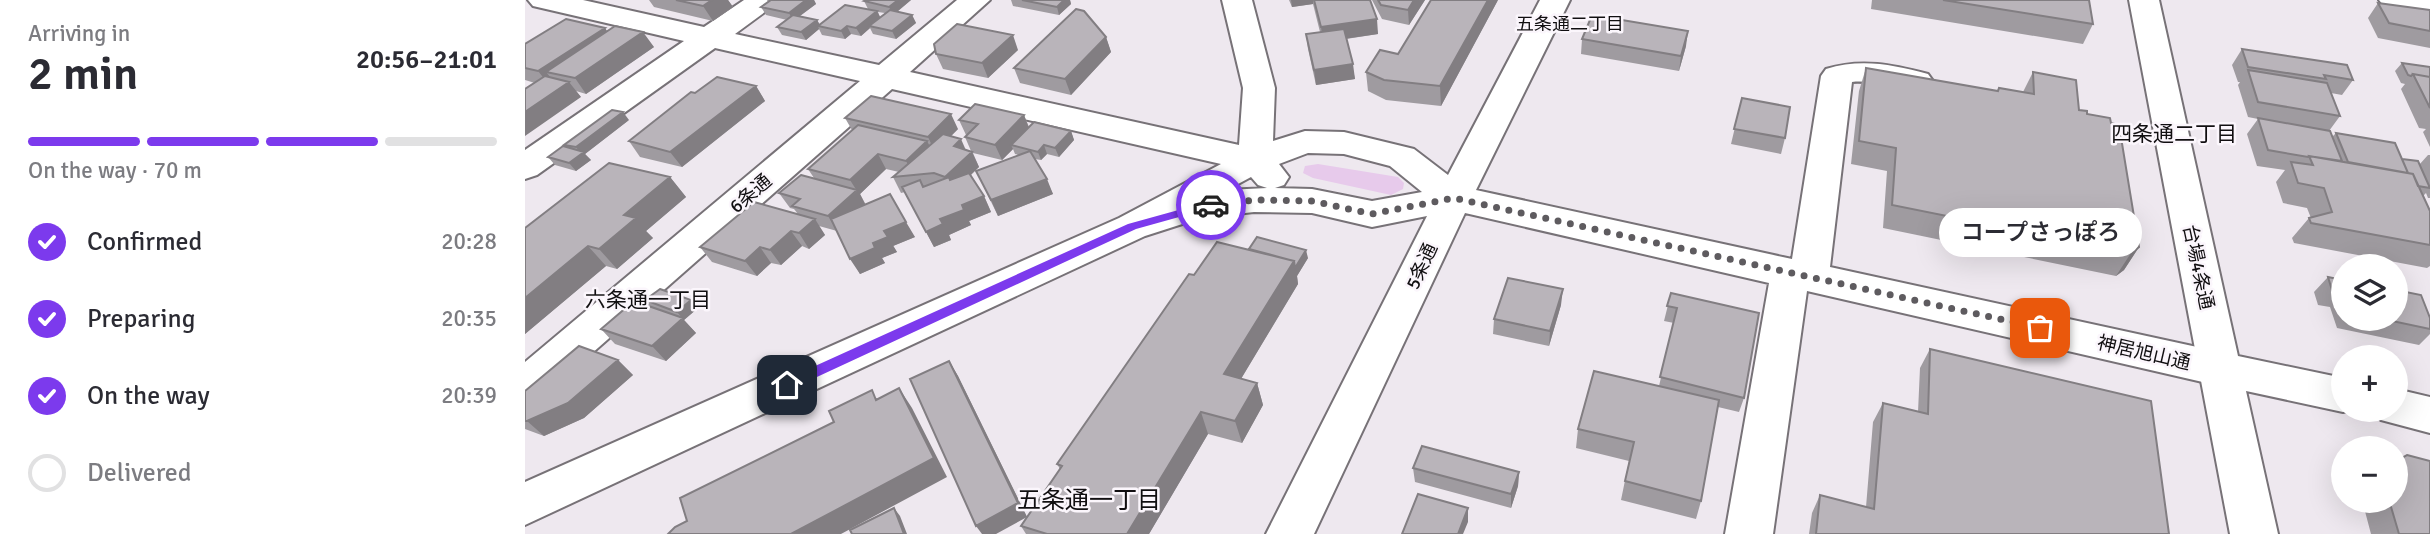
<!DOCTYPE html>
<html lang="en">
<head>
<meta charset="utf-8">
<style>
	:root { --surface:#fff; --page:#f2f2f3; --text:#2b2b33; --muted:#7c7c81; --line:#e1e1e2; --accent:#7c3aed }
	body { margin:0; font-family:Signika,"Noto Sans JP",sans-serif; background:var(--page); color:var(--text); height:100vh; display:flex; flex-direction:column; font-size:26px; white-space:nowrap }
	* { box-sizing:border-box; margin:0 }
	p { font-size:23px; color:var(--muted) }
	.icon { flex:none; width:38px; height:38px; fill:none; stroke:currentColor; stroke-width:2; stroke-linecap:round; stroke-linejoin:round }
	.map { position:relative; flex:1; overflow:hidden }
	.sheet { display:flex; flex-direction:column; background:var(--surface); width:525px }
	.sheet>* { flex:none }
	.buttons { position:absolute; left:1806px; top:254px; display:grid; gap:14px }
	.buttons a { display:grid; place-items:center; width:77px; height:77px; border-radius:50%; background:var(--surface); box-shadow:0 7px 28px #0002; font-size:35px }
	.pin { position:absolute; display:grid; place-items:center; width:60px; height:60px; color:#fff; margin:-30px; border-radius:14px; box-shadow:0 4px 10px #0006 }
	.courier { position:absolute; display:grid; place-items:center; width:70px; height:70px; margin:-35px; border:5px solid #7c3aed; border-radius:50%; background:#fff; color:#222; box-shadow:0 2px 9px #0007 }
	.bubble { position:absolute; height:49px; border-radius:24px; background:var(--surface); box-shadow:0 7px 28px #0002; font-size:23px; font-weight:600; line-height:49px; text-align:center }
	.overview em { font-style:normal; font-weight:600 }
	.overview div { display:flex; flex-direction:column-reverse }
	.overview { display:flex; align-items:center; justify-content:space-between; height:119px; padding:0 28px }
	h1 { font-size:46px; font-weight:600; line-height:52px }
	.bar { display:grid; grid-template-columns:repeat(4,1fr); gap:10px 7px; align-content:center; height:84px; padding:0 28px }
	.bar i { height:9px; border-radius:5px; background:var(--line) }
	.bar .current { background:var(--accent) }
	.bar p { grid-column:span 4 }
	ol { padding:0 28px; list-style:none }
	li { display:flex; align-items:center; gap:21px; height:77px }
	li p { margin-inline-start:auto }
	li .icon { padding:7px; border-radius:50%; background:var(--accent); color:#fff; stroke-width:4 }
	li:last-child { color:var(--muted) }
	li i { width:38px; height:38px; border:4px solid var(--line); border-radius:50% }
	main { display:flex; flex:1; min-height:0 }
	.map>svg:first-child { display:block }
</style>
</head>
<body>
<main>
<section class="sheet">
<div class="overview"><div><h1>2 min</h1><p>Arriving in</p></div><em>20:56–21:01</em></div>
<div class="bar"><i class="current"></i><i class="current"></i><i class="current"></i><i></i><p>On the way · 70 m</p></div>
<ol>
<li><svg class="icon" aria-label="check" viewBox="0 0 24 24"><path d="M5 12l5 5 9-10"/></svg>Confirmed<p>20:28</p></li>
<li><svg class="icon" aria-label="check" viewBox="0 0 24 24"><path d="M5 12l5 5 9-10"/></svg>Preparing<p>20:35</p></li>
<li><svg class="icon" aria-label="check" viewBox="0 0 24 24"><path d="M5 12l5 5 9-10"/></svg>On the way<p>20:39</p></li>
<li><i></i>Delivered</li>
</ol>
</section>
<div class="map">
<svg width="1905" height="534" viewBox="0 0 1905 534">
	<rect width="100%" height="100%" fill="#eee8ef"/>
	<path fill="#e7caeb" d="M793,164L873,177L879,183L878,189L866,195L788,178L778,173L780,166Z"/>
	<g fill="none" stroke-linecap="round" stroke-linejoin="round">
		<defs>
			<path id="minor" d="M3,0H58L179,27L219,0H253L248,6L210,34L354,65L432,0H465L385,72L714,145L718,88L697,0H727L750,88L748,141L780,131L819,132L889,149L923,175L1015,0H1045L951,190L1267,259L1296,76L1301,69C1337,58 1368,65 1403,74L1408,81L1403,88C1379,94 1353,79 1327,82L1305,267L1695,352L1710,357L1716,369L1710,381L1695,386L1282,291L1248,534H1200L1244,283L940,213L789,534H741L902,216L847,227L787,213L729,212L676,218L620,236L0,525V482L594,218L696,164L367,89L15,399L0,404V362L335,81L190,48L12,175L0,179V150L159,41L8,6ZM783,153L819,154L865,166L897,192L847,201L787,189L750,188L759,185L764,177L754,164ZM726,177L733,185L742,188L702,190Z
				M1854,0H1905V15L1859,6Z"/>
			<path id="highway" d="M1604,0H1634L1713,356L1818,378V410H1827L1818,412L1721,391L1753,534H1705Z
				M1871,389L1905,397V433L1856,420L1851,410H1871Z"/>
		</defs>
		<use href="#minor" stroke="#777277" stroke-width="4"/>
		<use href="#highway" stroke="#777277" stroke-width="4"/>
		<use href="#minor" fill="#fff" fill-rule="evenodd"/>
		<use href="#highway" fill="#fff" fill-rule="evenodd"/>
	</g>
	<path fill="#9f9ba0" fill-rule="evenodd" d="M124,0H203L208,7L188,21L129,7Z
		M242,0H289L291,4L275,16L292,20L295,25L343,9L339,1L386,0L372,12L387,15L391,23L371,39L348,34L345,28L336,36L326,34L320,39L297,35L294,29L281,40L257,35L252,27L262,20L241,15L236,7L243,2ZM353,12L360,13L355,17Z
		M486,0H549H545L546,4L534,15L488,6Z
		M764,0H845L853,34L821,39L830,79L791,85L783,49L781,34L795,32L788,4L767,7Z
		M847,0H900L884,25L857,19Z
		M973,0L916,106L861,100L843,91L841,72Z
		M1347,0H1564L1568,24L1558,44L1346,9Z
		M1853,3L1905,10V48L1853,38L1843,18Z
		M80,28L82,32L129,47L61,94L51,91L56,97L0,80V44Z
		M581,37L586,52L546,95L495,83L489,68Z
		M1057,39L1161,46L1154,71L1056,54Z
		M1717,49L1828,80L1817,95L1806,93L1815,116L1804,131L1807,137L1811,133L1894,165L1903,155H1905V198H1903L1901,193L1898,196L1905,211V266L1902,268L1769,243L1767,238L1784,218H1786L1782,208L1758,203L1751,182L1760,170L1732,166L1722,134L1733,119L1723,117L1713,85L1715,82H1713L1707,65Z
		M493,50L463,78L418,69L411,54Z
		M1877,63L1905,67V147L1898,132L1901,129L1894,128L1876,89L1880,84L1876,83L1870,71Z
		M1341,68L1472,91L1474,88L1498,92L1508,72L1554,110L1614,247L1599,270L1591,276L1358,228L1362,171L1326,164L1334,91Z
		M231,86L240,101L157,167L115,157L104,141L170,93Z
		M1217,98L1260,138L1256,154L1206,144Z
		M499,115L504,127L546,131L549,140L534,157L522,154L516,160L510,159L528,194L473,216L451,171L494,155L490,154L488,149L477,160L448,153L454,167L446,175L459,196L466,212L444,221L446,225L424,235L426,240L409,247L380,192L376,193L368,177L374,172L361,169L335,194L341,205L390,237L368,246L372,252L357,258L360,263L335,274L312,231L294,226L300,235L284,249L277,246L256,265L246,263L232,276L187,262L175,247L273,214L269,209L265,208L254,193L289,178L283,169L327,130L320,118L433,129L426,136L441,150L446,151L440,137L442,135H441L434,120Z
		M104,120L60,154L66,160L51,171L30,165L23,157L41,147L39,145Z
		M145,177L161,197L121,231L128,238L92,269L81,266L0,334V228Z
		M724,249L783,258L772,276L773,284L716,379L732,383L738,405L717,443L683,434L624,534H501L496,526L501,518L424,361L433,376L502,517L535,469L532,464L669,275Z
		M1803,277L1818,280V318H1905V334L1894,345L1812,328L1805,307L1793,305L1789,292Z
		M1146,293L1219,398L1214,412L1193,407L1176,501L1171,519L1096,500L1104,461L1051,448L1053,429L1134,386L1149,323L1139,321Z
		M120,300L173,308L159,320L171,333L141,361L90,344L76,329L127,308Z
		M1036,305L1024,346L968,334L969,319Z
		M1405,349L1644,534H1284L1287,513L1295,495L1341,507L1348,422L1358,403L1393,412L1395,368Z
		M93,360L108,375L59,418L19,436L0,429V391Z
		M888,468L994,472L993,486L986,508L890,482Z
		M1837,500H1871L1905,534H1846Z"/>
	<path fill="#827e82" d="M187,0H203L208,7L188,21L178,6Z
		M281,0H289L291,4L268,21L264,13Z
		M373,0H386L368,15L364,7Z
		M539,0H545L546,4L534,15L532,7Z
		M766,0H788V4L767,7Z
		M889,0H900L884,25L883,10Z
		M963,0H973L916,106L915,86Z
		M352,11L356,19L344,26L345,28L336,36L331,28Z
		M387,15L391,23L371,39L367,31Z
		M852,19L853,34L798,42L796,27Z
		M292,20L296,27L293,26L294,29L281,40L276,32Z
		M322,26L326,34L320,39L316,31Z
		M80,28L90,43L21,72L30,83L25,86L13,71Z
		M1163,31L1161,46L1154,71L1156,56Z
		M118,32L129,47L61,94L50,78Z
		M488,35L493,50L463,78L457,63Z
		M581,37L586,52L546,95L540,79Z
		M828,64L830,79L791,85L789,70Z
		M44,82L56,97L0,136V112Z
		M231,86L240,101L157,167L145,152Z
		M98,112L104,120L60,154L66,160L51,171L44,163L56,154L51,147Z
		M426,114L433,129L410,152L403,137Z
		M499,115L505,131L486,145L488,149L477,160L470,145Z
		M546,131L549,140L534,157L530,148Z
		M436,139L443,155L429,146Z
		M402,141L410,156L389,176L381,161Z
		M519,145L522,154L516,160L513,152Z
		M447,152L454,167L427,192L420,177Z
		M353,154L361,169L335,194L341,206L313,232L303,216L332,191L325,180Z
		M145,177L161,197L121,231L128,238L92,269L74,249L99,215Z
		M522,179L528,194L473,216L466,200Z
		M459,196L466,212L444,221L446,225L424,235L426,240L409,247L401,232L415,219L437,205Z
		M290,219L300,235L284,249L274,233Z
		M381,222L390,237L368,246L359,231Z
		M266,231L277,246L256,265L245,250Z
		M363,237L372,252L357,258L360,263L335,274L325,259L348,243Z
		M63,246L81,266L0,334V298Z
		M235,247L246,263L232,276L220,261Z
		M1614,247L1599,270L1591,276L1606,253Z
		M781,250L783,258L772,276L773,284L705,397L699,374L769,261Z
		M1038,289L1036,305L1024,346L1025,331Z
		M166,300L173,308L159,320L171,333L141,361L127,346L158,319L152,312Z
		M93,360L108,375L59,418L19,436L2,421Z
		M424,361L433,376L502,517L471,534H457L451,526Z
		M732,383L738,405L717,443L710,421Z
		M374,388L387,408L422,477L316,534H266Z
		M676,412L683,434L624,534H602Z
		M994,472L993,486L986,508V494Z
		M369,508L375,516L382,534H379Z
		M943,508V522L938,534H933Z"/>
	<path fill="#b9b4ba" stroke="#827e82" stroke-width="2" d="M151,0H187L178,6Z
		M246,0H281L264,13L236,7Z
		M341,0H373L364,7L339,1Z
		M497,0H539L532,7Z
		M789,0H845L852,19L796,27Z
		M853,0H889L883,10L856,5Z
		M906,0H963L915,86L859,80L841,72L855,50L873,54Z
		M1418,0H1564L1568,24Z
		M1853,3L1905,10V31L1864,23Z
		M320,5L352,11L331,28L322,26L316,31L293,26Z
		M551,9L559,11L581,37L540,79L489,68Z
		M365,10L387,15L367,31L344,26Z
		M268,15L292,20L276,32L252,27Z
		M1067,15L1163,31L1156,56L1057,39Z
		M41,19L80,28L13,71L0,68V44Z
		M432,24L488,35L457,63L411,54L409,44Z
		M90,26L118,32L50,78L21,72Z
		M819,29L828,64L789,70L781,34Z
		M1717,49L1822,65L1828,80L1799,75L1801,79L1723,67Z
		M1877,63L1905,67V77L1888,74L1886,76L1883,75Z
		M1341,68L1473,91L1474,88L1509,94L1508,72L1551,80L1554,110L1562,111V114L1585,118L1586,123L1594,125L1614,247L1606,253L1367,205L1371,148L1334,141Z
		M1723,70L1802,83L1815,116L1733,102Z
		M1888,74L1905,77V108Z
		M20,76L44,82L0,112V89Z
		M192,77L231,86L145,152L104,141L166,92L170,93Z
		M346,96L426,114L403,137L320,118Z
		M1217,98L1265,107L1260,138L1209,129Z
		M450,104L499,115L470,145L440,137L453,124L434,120Z
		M87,110L98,112L51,147L39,145Z
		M1733,118L1805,131L1817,161L1784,156L1783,157L1743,150Z
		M509,122L546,131L530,148L519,145L513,152L486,145Z
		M333,125L402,141L381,161L353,154L325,180L283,169Z
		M1811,133L1870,143L1883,173L1823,162Z
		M418,134L436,139L429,146L447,152L420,177L409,173L368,177Z
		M38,146L59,152L44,163L23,157Z
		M505,151L522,179L466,200L451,171Z
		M1784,156L1888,174L1905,211V245L1786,223L1784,218L1807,212L1799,188L1773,183L1766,162L1788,165Z
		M1877,159L1893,161L1905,188L1893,186L1888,174L1883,173Z
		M84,163L145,177L99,215L111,218L74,249L63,246L0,298V228Z
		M444,173L459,196L437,205L439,210L415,219L418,224L401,232L377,187L395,180L398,187L424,177L425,180Z
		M276,175L332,190L303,216L267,206L275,199L254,193Z
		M365,194L381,222L359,231L363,237L348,243L350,248L325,259L306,219Z
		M229,202L290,219L274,233L266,231L245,250L235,247L220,261L175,247Z
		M732,237L781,250L770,268L769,261L724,249Z
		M692,242L769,261L699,374L732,383L710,421L676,412L602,534H522L496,526L537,466L532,464L664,274L669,275Z
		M1803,277L1818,280V292L1807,290Z
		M983,278L1038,289L1025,331L969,319Z
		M135,289L166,300L152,312L120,300Z
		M1871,290L1896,295L1905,318V329L1853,318H1871Z
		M1146,293L1234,313L1219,398L1135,377L1152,308L1142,306Z
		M109,301L158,318L127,346L76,329Z
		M54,346L93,360L43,403L2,421H0V391Z
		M1405,349L1626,401L1644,534H1291L1295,495L1349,509L1358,403L1403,414Z
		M424,361L493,503L451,526L385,379Z
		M1069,371L1194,400L1176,501L1100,481L1109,442L1053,429Z
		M374,388L409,458L266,534H143L150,527L162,521L155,498L309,422L304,411L347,390L351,400Z
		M897,446L994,472L986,494L888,468Z
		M1882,455L1905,461V534H1874L1864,500H1871V461Z
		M893,494L943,508L933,534H877Z
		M369,508L379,534H327L325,530Z"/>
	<path fill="#7c3aed" d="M686,201L691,205L690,207L611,229L266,389L262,390L256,385L257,381L603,224Z"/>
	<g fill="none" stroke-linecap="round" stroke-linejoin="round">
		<path stroke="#5e5b5f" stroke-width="7" stroke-dasharray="0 12.6" d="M686,205L729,200L787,201L847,214L929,198L1515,328"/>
	</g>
	<g text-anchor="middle" stroke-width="5" stroke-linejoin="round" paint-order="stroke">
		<g font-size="18" fill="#110f11" stroke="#fbf6fc">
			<text x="1045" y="30">五条通二丁目</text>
		</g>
		<g font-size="19" fill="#110f11" stroke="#fbf6fc">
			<text transform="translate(225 193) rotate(-41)" y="7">6条通</text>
			<text transform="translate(896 266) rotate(-65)" y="7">5条通</text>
			<text transform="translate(1674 267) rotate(78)" y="7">台場4条通</text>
			<text transform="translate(1619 352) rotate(13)" y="7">神居旭山通</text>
		</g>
		<g font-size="21" fill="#110f11" stroke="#fbf6fc">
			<text x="1649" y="141">四条通二丁目</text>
			<text x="123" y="307">六条通一丁目</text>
		</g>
		<g font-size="24" fill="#110f11" stroke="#fbf6fc">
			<text x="564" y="508">五条通一丁目</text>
		</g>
	</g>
</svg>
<div class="buttons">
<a><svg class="icon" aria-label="layers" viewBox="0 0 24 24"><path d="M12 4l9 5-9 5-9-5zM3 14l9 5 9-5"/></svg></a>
<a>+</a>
<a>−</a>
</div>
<div class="pin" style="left:1515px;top:328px;background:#ea580c"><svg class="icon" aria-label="bag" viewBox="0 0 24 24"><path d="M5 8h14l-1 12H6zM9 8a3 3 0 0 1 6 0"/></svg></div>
<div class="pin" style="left:262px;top:385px;background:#1f2937"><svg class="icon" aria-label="home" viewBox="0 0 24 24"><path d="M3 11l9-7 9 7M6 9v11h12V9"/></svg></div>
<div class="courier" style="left:686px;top:205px"><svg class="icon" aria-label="car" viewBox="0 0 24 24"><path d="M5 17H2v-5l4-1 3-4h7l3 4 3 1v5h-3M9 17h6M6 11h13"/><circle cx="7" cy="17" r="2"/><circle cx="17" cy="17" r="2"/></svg></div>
<div class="bubble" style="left:1414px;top:208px;width:203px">コープさっぽろ</div>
</div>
</main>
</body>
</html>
